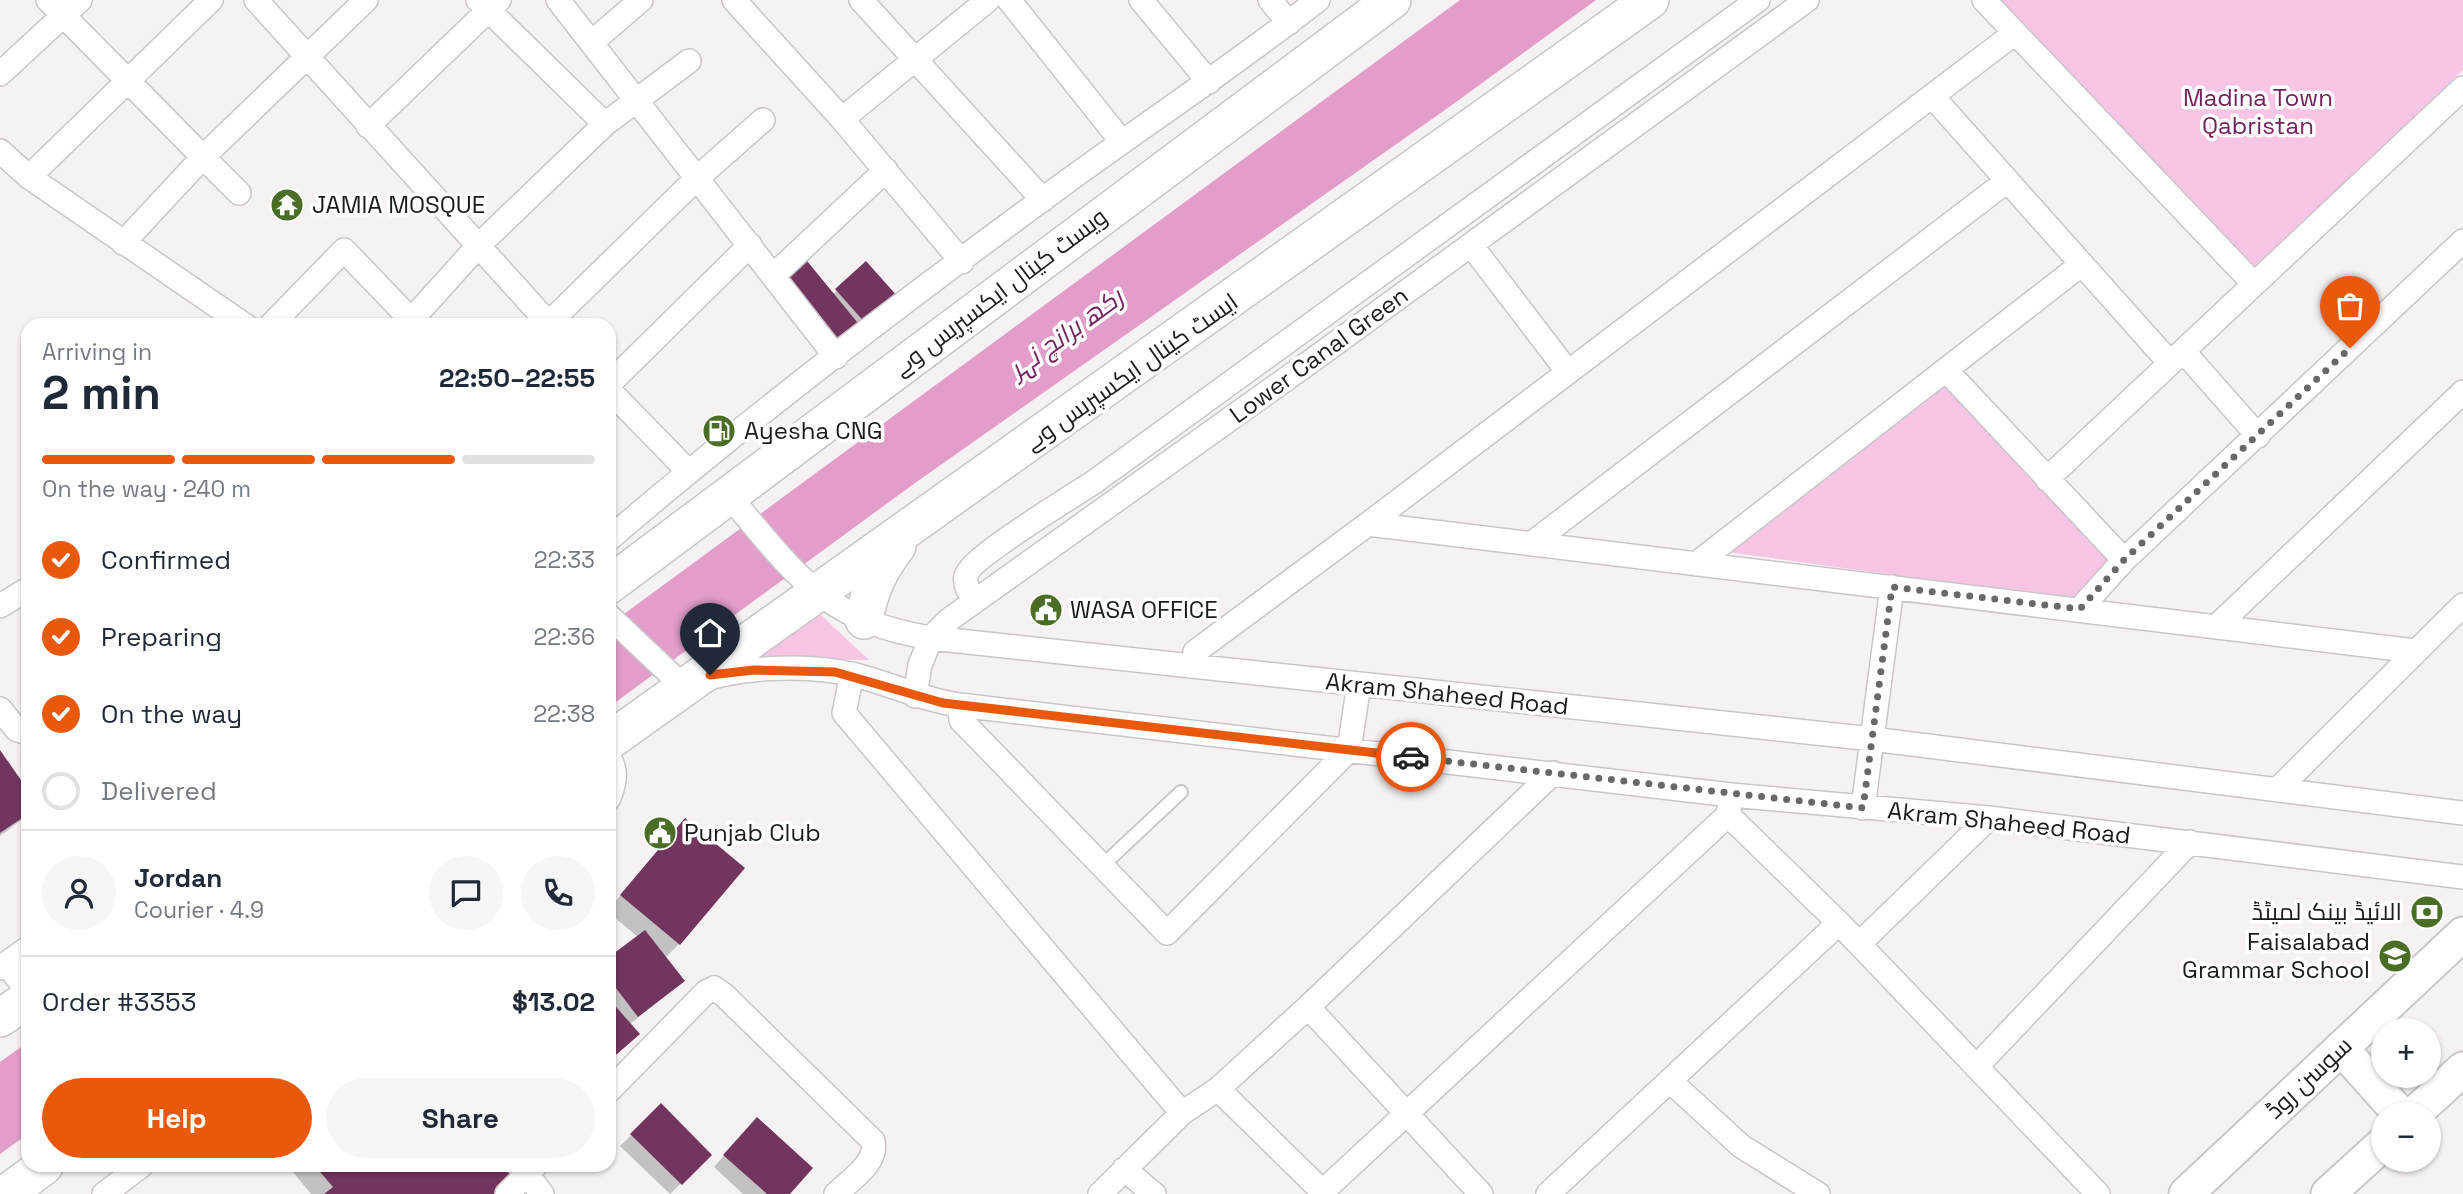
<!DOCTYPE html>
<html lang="en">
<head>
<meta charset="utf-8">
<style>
	:root { --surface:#fff; --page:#f6f6f7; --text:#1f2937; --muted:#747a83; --line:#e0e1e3; --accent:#ea580c }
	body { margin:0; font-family:"Space Grotesk",Cairo,sans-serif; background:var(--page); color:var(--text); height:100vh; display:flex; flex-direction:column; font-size:26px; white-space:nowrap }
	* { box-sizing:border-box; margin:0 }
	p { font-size:23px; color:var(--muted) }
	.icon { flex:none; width:38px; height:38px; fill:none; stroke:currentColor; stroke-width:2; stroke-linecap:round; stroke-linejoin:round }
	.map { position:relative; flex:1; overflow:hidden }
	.details { position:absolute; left:21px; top:318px; width:595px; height:854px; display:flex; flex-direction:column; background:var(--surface); border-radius:21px; box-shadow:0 2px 5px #0004 }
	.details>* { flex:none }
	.controls { position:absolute; left:2371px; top:1018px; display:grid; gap:14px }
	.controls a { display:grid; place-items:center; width:70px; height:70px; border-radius:50%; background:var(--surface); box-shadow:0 2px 5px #0004; font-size:35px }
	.pin { position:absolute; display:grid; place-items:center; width:60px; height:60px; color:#fff; margin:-72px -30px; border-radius:50% 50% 50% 0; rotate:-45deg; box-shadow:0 0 7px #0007 }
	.pin .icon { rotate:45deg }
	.courier { position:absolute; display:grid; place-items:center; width:70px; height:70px; margin:-35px; border:5px solid #ea580c; border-radius:50%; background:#fff; color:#222; box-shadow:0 2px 9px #0007 }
	.summary em { font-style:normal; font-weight:800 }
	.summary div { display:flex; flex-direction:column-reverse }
	.summary { display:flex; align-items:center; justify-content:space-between; height:119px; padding:0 21px }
	h1 { font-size:46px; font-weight:800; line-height:52px }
	.bar { display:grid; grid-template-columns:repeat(4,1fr); gap:10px 7px; align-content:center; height:84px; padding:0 21px }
	.bar i { height:9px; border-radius:5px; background:var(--line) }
	.bar .on { background:var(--accent) }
	.bar p { grid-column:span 4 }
	.line { display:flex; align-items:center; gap:18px; padding:0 21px; border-top:2px solid var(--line) }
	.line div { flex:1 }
	.round { display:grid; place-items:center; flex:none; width:74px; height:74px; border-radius:37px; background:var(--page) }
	ol { padding:0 21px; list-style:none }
	li { display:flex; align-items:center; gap:21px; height:77px }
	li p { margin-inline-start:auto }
	li .icon { padding:7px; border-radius:50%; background:var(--accent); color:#fff; stroke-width:4 }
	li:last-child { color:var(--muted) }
	li i { width:38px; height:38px; border:4px solid var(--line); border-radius:50% }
	.action { display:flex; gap:14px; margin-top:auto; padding:14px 21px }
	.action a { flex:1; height:80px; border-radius:42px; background:var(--accent); color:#fff; font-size:28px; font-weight:800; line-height:80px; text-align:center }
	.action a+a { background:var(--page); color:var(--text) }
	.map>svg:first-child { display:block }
</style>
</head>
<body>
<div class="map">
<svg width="2463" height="1194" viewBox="0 0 2463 1194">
	<rect width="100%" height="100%" fill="#f6f2f4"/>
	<path fill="#f8c5e4" d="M1997,0H2463V70L2255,269Z
		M1945,380L2113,555L2075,600L1721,551Z
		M810,605L869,660L743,658Z"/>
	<path fill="#e29dc8" d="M1460,0H1596L1452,105L915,483L609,707V625Z
		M28,1042V1134L0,1154V1062Z"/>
	<path fill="#0003" d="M866,264L896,297L830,354L777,290L832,295Z
		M0,753L28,793V815L0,836Z
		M671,836L679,944L665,958L683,981L629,1025L609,1061V959L638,937L609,913V909Z
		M661,1106L710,1155L670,1194L620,1146Z
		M746,1131L788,1194H743L714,1167Z
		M288,1166H502L509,1176L491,1194H311Z"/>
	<path fill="#72365e" d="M807,261L862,328L842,344L787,277Z
		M866,261L898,297L867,325L835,289Z
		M0,750L28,790V814L0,833Z
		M685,818L745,868L680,945L620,895Z
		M645,930L685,981L638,1017L609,979V957Z
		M609,999L640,1034L609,1061Z
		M661,1103L712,1155L682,1185L630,1134Z
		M757,1117L813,1168L790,1194H767L723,1155Z
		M315,1166H504L511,1176L494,1194H324L333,1187Z"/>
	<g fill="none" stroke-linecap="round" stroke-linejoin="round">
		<defs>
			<path id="lane" d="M1101,867L1181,792"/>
			<path id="street" d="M48,0L203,157L366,0
				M256,0L551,326
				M478,0L605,124
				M558,0L836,357
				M734,0L842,119L962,262
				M861,0L1043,200
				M1009,0L1122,142
				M1141,0L1209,82
				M1270,0L1289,23
				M1984,0L2254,284
				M592,42L641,0
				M0,74L80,0
				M1932,96L2170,363
				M842,119L988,0
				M368,126L499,0
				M0,151L29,177L246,326
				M29,177L211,0
				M123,243L203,157L239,193
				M1471,245L1568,372
				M774,275L886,170
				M270,326L344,250L417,326
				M406,326L478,246L605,124L689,61
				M546,326L696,179L763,120
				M2184,352L2258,436
				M1946,370L2124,560
				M609,384L750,245
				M609,390L688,471
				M2047,479L2463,88
				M730,497C795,574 825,621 931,638L950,619L1314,359L1807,0
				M1368,524L2415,651
				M609,539C756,413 912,295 1069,180C1152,120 1237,63 1318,0
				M1531,544L2007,181
				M1696,564L2082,264
				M975,601C970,594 964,586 966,576C970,558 1073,496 1094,482L1758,0
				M0,606L28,589
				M2080,609L2124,560L2463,241
				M609,616L684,687C730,666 806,663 855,675C891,684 923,700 959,705L1731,795L1989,818L2463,877
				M2218,625L2463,392
				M1193,666L1195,652L1368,524L2015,33
				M852,674L844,713L1182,1113
				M915,696L920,665L931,638L1872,739L2463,813
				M959,705L961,720L1167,933L1349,750L1359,684
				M0,709L17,730L28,733
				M609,758C618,771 614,785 609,798
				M2277,790L2463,605
				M1730,802L1728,815L1839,923L2098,1194
				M1863,808L1892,587
				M1859,944L1989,818
				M6,964L28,991
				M0,968L28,948
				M1308,1007L1481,1194
				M1976,1067L2190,842
				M1670,1081L1741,1146L1818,1194
				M1218,1089L1325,1194
				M609,1091L706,992L714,988L724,995L873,1141C878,1163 851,1179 836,1194
				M521,1166L542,1194
				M1124,1169L1154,1194
				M104,1194L141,1166
				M507,1194L535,1166
				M1100,1194L1182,1113L1218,1089L1308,1007L1553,773
				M1320,1194L1728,815
				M1548,1194L1839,923"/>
			<path id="secondary" d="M2341,1048L2401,1115
				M2413,1115L2463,1069
				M2186,1194L2463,934
				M2328,1194L2384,1143"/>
			<path id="primary" d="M609,585L1392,0
				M864,620C869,591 879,569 897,546
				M609,741L1650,0
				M0,1018L28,999
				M6,1194L44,1166"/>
		</defs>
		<use href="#lane" stroke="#cac6c8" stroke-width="16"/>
		<use href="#street" stroke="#cac6c8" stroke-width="26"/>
		<use href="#secondary" stroke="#cac6c8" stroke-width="37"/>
		<use href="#primary" stroke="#cac6c8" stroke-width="40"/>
		<use href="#lane" stroke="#fff" stroke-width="12"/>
		<use href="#street" stroke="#fff" stroke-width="23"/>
		<use href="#secondary" stroke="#fff" stroke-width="33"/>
		<use href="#primary" stroke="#fff" stroke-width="37"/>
	</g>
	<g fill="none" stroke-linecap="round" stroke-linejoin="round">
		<path stroke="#696768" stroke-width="7" stroke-dasharray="0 12.6" d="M1411,757L1863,808L1892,587L2080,609L2124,560L2350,348"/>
		<path stroke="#ea580c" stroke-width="9" d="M710,675L754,670L835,672L943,703L1411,757"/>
	</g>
	<defs>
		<symbol id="temple-disc" viewBox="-11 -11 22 22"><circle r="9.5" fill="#4b6e27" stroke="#fff"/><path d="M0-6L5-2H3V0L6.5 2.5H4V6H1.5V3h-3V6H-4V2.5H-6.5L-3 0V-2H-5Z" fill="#fff"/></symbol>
		<symbol id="fuel-disc" viewBox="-11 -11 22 22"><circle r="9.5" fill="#4b6e27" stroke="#fff"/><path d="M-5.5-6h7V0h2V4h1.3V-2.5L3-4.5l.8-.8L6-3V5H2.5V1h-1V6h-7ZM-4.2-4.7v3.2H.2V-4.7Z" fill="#fff"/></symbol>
		<symbol id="civic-disc" viewBox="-11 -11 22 22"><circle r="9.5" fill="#4b6e27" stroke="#fff"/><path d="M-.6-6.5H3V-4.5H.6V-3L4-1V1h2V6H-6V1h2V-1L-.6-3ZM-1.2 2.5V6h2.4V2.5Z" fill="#fff"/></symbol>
		<symbol id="bank-disc" viewBox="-11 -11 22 22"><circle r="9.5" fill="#4b6e27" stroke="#fff"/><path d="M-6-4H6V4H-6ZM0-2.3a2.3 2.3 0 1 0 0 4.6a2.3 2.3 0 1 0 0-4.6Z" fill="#fff"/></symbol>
		<symbol id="school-disc" viewBox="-11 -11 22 22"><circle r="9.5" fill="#4b6e27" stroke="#fff"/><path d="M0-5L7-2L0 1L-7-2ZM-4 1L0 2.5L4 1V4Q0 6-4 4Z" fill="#fff"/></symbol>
	</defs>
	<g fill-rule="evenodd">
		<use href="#temple-disc" x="268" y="186" width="38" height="38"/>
		<use href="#fuel-disc" x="700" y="412" width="38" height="38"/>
		<use href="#civic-disc" x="1027" y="591" width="38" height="38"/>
		<use href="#civic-disc" x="641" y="814" width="38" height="38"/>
		<use href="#bank-disc" x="2408" y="893" width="38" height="38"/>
		<use href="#school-disc" x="2376" y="937" width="38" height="38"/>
	</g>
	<g text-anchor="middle" stroke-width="7" stroke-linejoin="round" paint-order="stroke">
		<g font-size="24" fill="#72225a" stroke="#fff">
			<text x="2258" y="106">Madina Town<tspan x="2258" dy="28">Qabristan</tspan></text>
		</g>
		<g font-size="24" fill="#1d1c1c" stroke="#fff" text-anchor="start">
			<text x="312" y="213">JAMIA MOSQUE</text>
			<text x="744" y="439">Ayesha CNG</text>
			<text x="1070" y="618">WASA OFFICE</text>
			<text x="684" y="841">Punjab Club</text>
			<text x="2402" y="920" text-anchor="end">الائیڈ بینک لمیٹڈ</text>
			<text x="2370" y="950" text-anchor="end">Faisalabad<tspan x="2370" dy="28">Grammar School</tspan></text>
		</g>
		<g font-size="24" fill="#1d1c1c" stroke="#fff">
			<text transform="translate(1000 292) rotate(-37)" y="8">ویسٹ کینال ایکسپریس وے</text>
			<text transform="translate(1319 355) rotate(-36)" y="8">Lower Canal Green</text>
			<text transform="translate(1131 372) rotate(-35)" y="8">ایسٹ کینال ایکسپریس وے</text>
			<text transform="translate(1447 694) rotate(6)" y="8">Akram Shaheed Road</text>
			<text transform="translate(2009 823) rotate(6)" y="8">Akram Shaheed Road</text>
			<text transform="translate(2309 1078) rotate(-43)" y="8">سوسن روڈ</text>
		</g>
		<g font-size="26" font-style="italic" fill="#76265e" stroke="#fff">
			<text transform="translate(1066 333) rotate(-36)" y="9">رکھ برانچ نہر</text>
		</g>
	</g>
</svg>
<div class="controls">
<a>+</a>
<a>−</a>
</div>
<div class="pin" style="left:2350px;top:348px;background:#ea580c"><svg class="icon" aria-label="bag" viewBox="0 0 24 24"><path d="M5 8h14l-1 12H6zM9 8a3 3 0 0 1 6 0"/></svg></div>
<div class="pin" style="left:710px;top:675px;background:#1f2937"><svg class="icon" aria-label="home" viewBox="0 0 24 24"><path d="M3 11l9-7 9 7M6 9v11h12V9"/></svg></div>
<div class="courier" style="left:1411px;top:757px"><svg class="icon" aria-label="car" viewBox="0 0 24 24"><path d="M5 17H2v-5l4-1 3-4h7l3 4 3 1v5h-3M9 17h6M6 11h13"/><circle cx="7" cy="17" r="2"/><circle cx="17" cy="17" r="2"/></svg></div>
<section class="details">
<div class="summary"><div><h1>2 min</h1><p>Arriving in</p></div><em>22:50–22:55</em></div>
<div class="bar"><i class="on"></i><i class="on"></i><i class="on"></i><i></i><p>On the way · 240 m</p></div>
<ol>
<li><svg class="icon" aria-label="check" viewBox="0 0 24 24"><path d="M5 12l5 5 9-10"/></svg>Confirmed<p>22:33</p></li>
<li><svg class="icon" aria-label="check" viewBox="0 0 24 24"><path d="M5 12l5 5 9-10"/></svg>Preparing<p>22:36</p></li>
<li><svg class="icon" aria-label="check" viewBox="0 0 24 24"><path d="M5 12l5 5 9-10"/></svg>On the way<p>22:38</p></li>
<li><i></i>Delivered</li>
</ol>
<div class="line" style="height:126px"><a class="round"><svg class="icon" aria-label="person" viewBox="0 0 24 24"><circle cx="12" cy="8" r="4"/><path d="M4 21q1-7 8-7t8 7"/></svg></a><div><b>Jordan</b><p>Courier · 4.9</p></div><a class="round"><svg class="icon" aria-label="chat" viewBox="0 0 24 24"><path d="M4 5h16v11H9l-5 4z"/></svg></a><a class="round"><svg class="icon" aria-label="phone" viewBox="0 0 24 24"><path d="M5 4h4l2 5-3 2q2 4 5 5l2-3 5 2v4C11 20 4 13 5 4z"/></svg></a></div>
<div class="line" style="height:91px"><div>Order #3353</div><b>$13.02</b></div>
<div class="action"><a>Help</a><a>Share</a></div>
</section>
</div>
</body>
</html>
